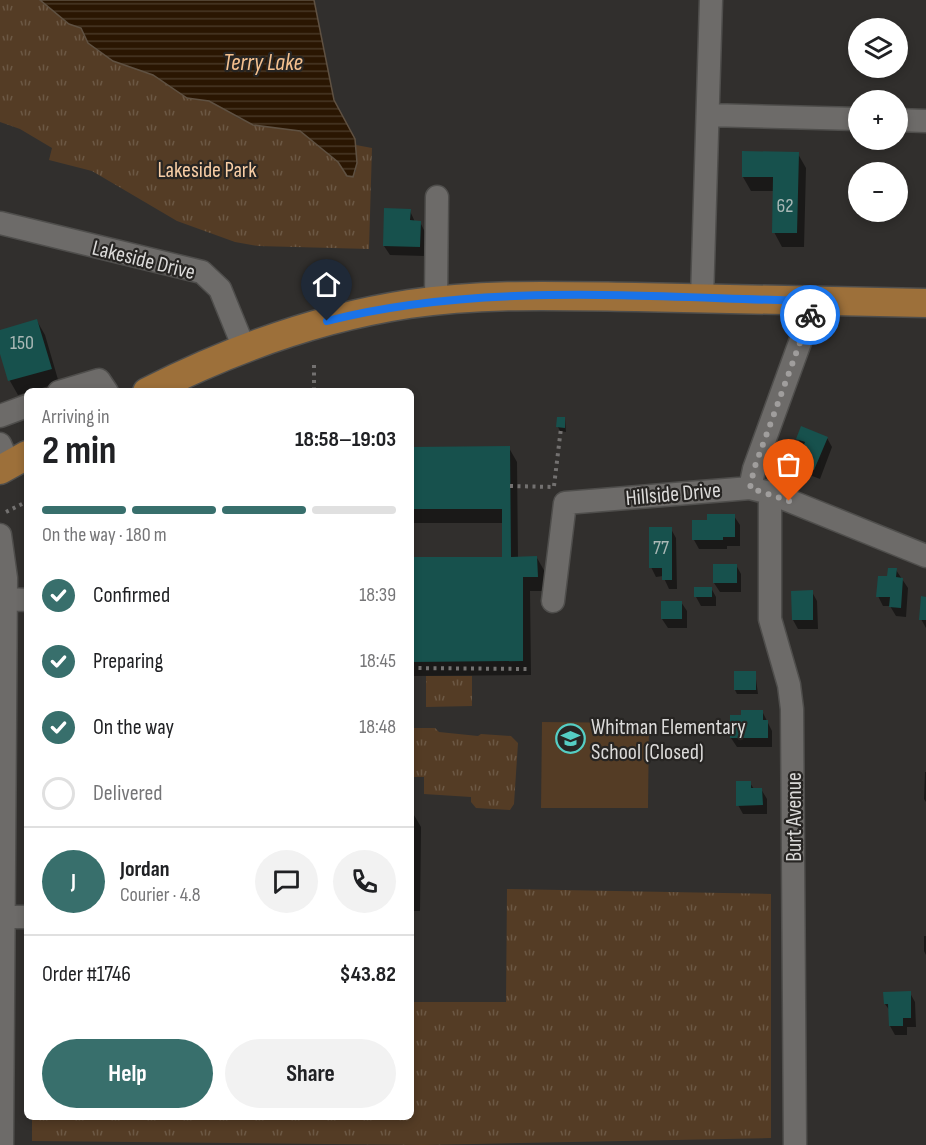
<!DOCTYPE html>
<html lang="en">
<head>
<meta charset="utf-8">
<style>
	:root { --surface:#fff; --page:#f2f2f2; --text:#202124; --muted:#757577; --line:#e0e0e0; --accent:#386f6c }
	body { margin:0; font-family:"Sofia Sans Condensed",sans-serif; background:var(--page); color:var(--text); height:100vh; display:flex; flex-direction:column; font-size:22px; white-space:nowrap }
	* { box-sizing:border-box; margin:0 }
	p { font-size:20px; color:var(--muted) }
	.icon { flex:none; width:33px; height:33px; fill:none; stroke:currentColor; stroke-width:2; stroke-linecap:round; stroke-linejoin:round }
	.map { position:relative; flex:1; overflow:hidden }
	.sheet { position:absolute; left:24px; top:388px; width:390px; height:732px; display:flex; flex-direction:column; background:var(--surface); border-radius:9px; box-shadow:0 3px 9px #0003 }
	.sheet>* { flex:none }
	.fabs { position:absolute; left:848px; top:18px; display:grid; gap:12px }
	.fabs a { display:grid; place-items:center; width:60px; height:60px; border-radius:50%; background:var(--surface); box-shadow:0 3px 9px #0003; font-size:30px }
	.pin { position:absolute; display:grid; place-items:center; width:51px; height:51px; color:#fff; margin:-62px -26px; border-radius:50% 50% 50% 0; rotate:-45deg; box-shadow:0 0 6px #0007 }
	.pin .icon { rotate:45deg }
	.courier { position:absolute; display:grid; place-items:center; width:60px; height:60px; margin:-30px; border:4px solid #1a73e8; border-radius:50%; background:#fff; color:#222; box-shadow:0 2px 8px #0007 }
	.head em { font-style:normal; font-weight:700 }
	.head div { display:flex; flex-direction:column-reverse }
	.head { display:flex; align-items:center; justify-content:space-between; height:102px; padding:0 18px }
	h1 { font-size:39px; font-weight:700; line-height:45px }
	.bar { display:grid; grid-template-columns:repeat(4,1fr); gap:9px 6px; align-content:center; height:72px; padding:0 18px }
	.bar i { height:8px; border-radius:4px; background:var(--line) }
	.bar .active { background:var(--accent) }
	.bar p { grid-column:span 4 }
	.line { display:flex; align-items:center; gap:15px; padding:0 18px; border-top:2px solid var(--line) }
	.line div { flex:1 }
	.round { display:grid; place-items:center; flex:none; width:63px; height:63px; border-radius:32px; background:var(--page) }
	ol { padding:0 18px; list-style:none }
	li { display:flex; align-items:center; gap:18px; height:66px }
	li p { margin-inline-start:auto }
	li .icon { padding:6px; border-radius:50%; background:var(--accent); color:#fff; stroke-width:4 }
	li:last-child { color:var(--muted) }
	li i { width:33px; height:33px; border:3px solid var(--line); border-radius:50% }
	.button { display:flex; gap:12px; margin-top:auto; padding:12px 18px }
	.button a { flex:1; height:69px; border-radius:36px; background:var(--accent); color:#fff; font-size:24px; font-weight:700; line-height:69px; text-align:center }
	.button a+a { background:var(--page); color:var(--text) }
	.map>svg:first-child { display:block }
</style>
</head>
<body>
<div class="map">
<svg width="926" height="1145" viewBox="0 0 926 1145">
	<defs>
		<pattern id="grass-tufts" width="24" height="20" patternUnits="userSpaceOnUse" patternTransform="scale(1.5)"><rect width="24" height="20" fill="#543c25"/><path d="M3 7l-1-3M5 7V3M7 7l1-3M15 17l-1-3M17 17v-4M19 17l1-3" fill="none" stroke="#6c5844"/></pattern>
		<pattern id="water-rules" width="6" height="5" patternUnits="userSpaceOnUse" patternTransform="scale(1.5)"><rect width="6" height="5" fill="#2a1602"/><path d="M0 2.5h6" fill="none" stroke="#483726"/></pattern>
	</defs>
	<rect width="100%" height="100%" fill="#312f2d"/>
	<path fill="url(#grass-tufts)" d="M0,0H40L69,24L81,28L88,43L113,61L153,75L187,98L209,101L240,119L264,127L290,128L300,131L338,162L347,176L350,177L356,171V145L372,148L369,249L258,246L235,242L177,221L92,171L49,160L52,148L20,129L0,122Z
		M426,676H472V706L426,707Z
		M411,728H435L439,732L478,736L481,734L511,736L518,743L514,804L510,810L476,808L471,802V797L424,794V777H411Z
		M507,889L771,894V1138L423,1145L32,1141V1118H411V1002H506Z"/>
	<path fill="#543c25" d="M542,722L649,723L648,808H541Z"/>
	<path fill="url(#water-rules)" stroke="#5f5142" stroke-width="1.5" d="M40,0H314L334,100L355,139L357,163L353,177L347,176L338,162L300,131L253,125L209,101L187,98L153,75L113,61L88,43L81,28L69,24Z"/>
	<path fill="#0007" d="M798,154L806,168L804,247H782L774,232V191H751L743,177Z
		M386,210L410,211L415,222H420L425,232V256L390,255L384,246Z
		M37,321L45,335L59,383L18,395L10,381L0,349V331Z
		M565,419L566,432L560,431L558,427Z
		M827,438L832,447L820,479L807,474L802,465L804,448L798,439Z
		M411,448H509L517,462L518,558H537L545,572V591H530L531,675L411,676V558H503V523H411Z
		M734,516L740,525V546H727V549H699L694,540V522H709Z
		M671,529L676,538L677,589H669L663,576L656,577L651,567Z
		M714,565H736L741,574V592H720L714,583Z
		M896,570L908,588L906,617L896,616L890,606H883L878,596Z
		M711,588L716,597V606H701L696,597Z
		M812,592L817,601L818,629H798L793,620Z
		M926,598V628L921,619Z
		M681,602L687,611V628H668L662,619Z
		M755,672L758,694H737L735,690Z
		M762,711L772,731V747H737L731,738L743,716Z
		M925,772H926V802L924,799Z
		M750,783L754,789H761L767,799V814H743L738,805Z
		M411,810L421,827L420,911H411Z
		M924,936H926V955L924,951Z
		M910,993L915,1002L916,1027H907V1035H895L890,1026V1011L885,1004Z"/>
	<path fill="#17514d" d="M742,151L799,152L797,233H772L773,177H742Z
		M384,208L411,209L410,220L421,221L420,247L383,246Z
		M37,319L52,369L8,381L0,354V330Z
		M557,417H565V428L556,427Z
		M801,426L828,437L814,470L800,465L803,457L799,456L805,442L796,439Z
		M510,446L511,557L537,556L538,577H523V661L411,662V557H502V509H411V447Z
		M707,514H735V537H723V540H692V520H707Z
		M649,527H672V580H662V568H649Z
		M713,564H737V583H713Z
		M888,568H897L896,577L903,578L901,608L889,607L890,597H876L878,576H887Z
		M694,587H712V597H694Z
		M813,590V620H792L791,591Z
		M921,596L926,597V620H919Z
		M661,601H682V619H661Z
		M734,671H756V690H734Z
		M741,710H763V720H768V738H730V715H741Z
		M736,781H751V788H762L763,805L736,806Z
		M911,991V1018H903V1026H889L888,1004H884L883,992Z"/>
	<g fill="none" stroke-linecap="round" stroke-linejoin="round">
		<defs>
			<path id="minor" d="M708,115L858,119
				M897,120L926,121
				M0,223L202,272L220,289L244,348
				M702,299L711,0
				M436,301L437,197
				M59,392L99,380L107,392
				M0,416L27,406
				M0,444L9,465
				M750,488L754,469L815,301
				M770,493V619L789,685L792,709L795,1145
				M0,535L6,578L2,1145
				M6,599L27,600
				M553,601L565,503L750,488L770,493L926,556
				M3,917H27"/>
			<path id="major" d="M147,392C230,350 317,318 409,304C484,293 560,296 636,297C732,299 829,301 926,303
				M0,470L27,455"/>
		</defs>
		<use href="#minor" stroke="#4f4e4c" stroke-width="25"/>
		<use href="#major" stroke="#4f4e4c" stroke-width="31"/>
		<path stroke="#737170" stroke-width="4" stroke-dasharray="3 4.5" stroke-linecap="butt" d="M314,365V392
			M510,486L555,487
			M554,486L561,428
			M6,512L26,502L27,504
			M411,668L528,669"/>
		<use href="#minor" stroke="#6d6b69" stroke-width="22"/>
		<use href="#major" stroke="#9d703a" stroke-width="28"/>
	</g>
	<g fill="none" stroke-linecap="round" stroke-linejoin="round">
		<path stroke="#a09e9d" stroke-width="6" stroke-dasharray="0 10.8" d="M789,501L750,488L754,469L810,315"/>
		<path stroke="#1a73e8" stroke-width="8" d="M327,321C483,281 655,298 815,301L810,315"/>
	</g>
	<defs>
		<symbol id="school-ring" viewBox="-11 -11 22 22"><circle r="9.5" fill="#272523" stroke="#55cec4" stroke-width="1.5"/><path d="M0-5L7-2L0 1L-7-2ZM-4 1L0 2.5L4 1V4Q0 6-4 4Z" fill="#55cec4"/></symbol>
	</defs>
	<g fill-rule="evenodd">
		<use href="#school-ring" x="554" y="722" width="33" height="33"/>
	</g>
	<g text-anchor="middle" stroke-width="4.5" stroke-linejoin="round" paint-order="stroke">
		<g font-size="20" fill="#aab8b6">
			<text x="785" y="212">62</text>
			<text x="22" y="349">150</text>
			<text x="661" y="554">77</text>
		</g>
		<g font-size="22" fill="#f7cda5" stroke="#272523">
			<text x="207" y="177">Lakeside Park</text>
		</g>
		<g font-size="22" fill="#dbdad9" stroke="#272523">
			<text transform="translate(144 259) rotate(14)" y="8">Lakeside Drive</text>
			<text transform="translate(673 493) rotate(-5)" y="8">Hillside Drive</text>
			<text transform="translate(793 817) rotate(-90)" y="8">Burt Avenue</text>
		</g>
		<g font-size="22" fill="#dbdad9" stroke="#272523" text-anchor="start">
			<text x="591" y="734">Whitman Elementary<tspan x="591" dy="25">School (Closed)</tspan></text>
		</g>
		<g font-size="24" font-style="italic" fill="#f5c18f" stroke="#272523">
			<text x="263" y="70">Terry Lake</text>
		</g>
	</g>
</svg>
<div class="fabs">
<a><svg class="icon" aria-label="layers" viewBox="0 0 24 24"><path d="M12 4l9 5-9 5-9-5zM3 14l9 5 9-5"/></svg></a>
<a>+</a>
<a>−</a>
</div>
<div class="pin" style="left:789px;top:501px;background:#ea580c"><svg class="icon" aria-label="bag" viewBox="0 0 24 24"><path d="M5 8h14l-1 12H6zM9 8a3 3 0 0 1 6 0"/></svg></div>
<div class="pin" style="left:327px;top:321px;background:#1f2937"><svg class="icon" aria-label="home" viewBox="0 0 24 24"><path d="M3 11l9-7 9 7M6 9v11h12V9"/></svg></div>
<div class="courier" style="left:810px;top:315px"><svg class="icon" aria-label="bike" viewBox="0 0 24 24"><circle cx="6" cy="16" r="4"/><circle cx="18" cy="16" r="4"/><path d="M6 16l4-8h5l3 8M10 8l3 8H6M13 5h3"/></svg></div>
<section class="sheet">
<div class="head"><div><h1>2 min</h1><p>Arriving in</p></div><em>18:58–19:03</em></div>
<div class="bar"><i class="active"></i><i class="active"></i><i class="active"></i><i></i><p>On the way · 180 m</p></div>
<ol>
<li><svg class="icon" aria-label="check" viewBox="0 0 24 24"><path d="M5 12l5 5 9-10"/></svg>Confirmed<p>18:39</p></li>
<li><svg class="icon" aria-label="check" viewBox="0 0 24 24"><path d="M5 12l5 5 9-10"/></svg>Preparing<p>18:45</p></li>
<li><svg class="icon" aria-label="check" viewBox="0 0 24 24"><path d="M5 12l5 5 9-10"/></svg>On the way<p>18:48</p></li>
<li><i></i>Delivered</li>
</ol>
<div class="line" style="height:108px"><b class="round" style="background:var(--accent);color:#fff">J</b><div><b>Jordan</b><p>Courier · 4.8</p></div><a class="round"><svg class="icon" aria-label="chat" viewBox="0 0 24 24"><path d="M4 5h16v11H9l-5 4z"/></svg></a><a class="round"><svg class="icon" aria-label="phone" viewBox="0 0 24 24"><path d="M5 4h4l2 5-3 2q2 4 5 5l2-3 5 2v4C11 20 4 13 5 4z"/></svg></a></div>
<div class="line" style="height:78px"><div>Order #1746</div><b>$43.82</b></div>
<div class="button"><a>Help</a><a>Share</a></div>
</section>
</div>
</body>
</html>
